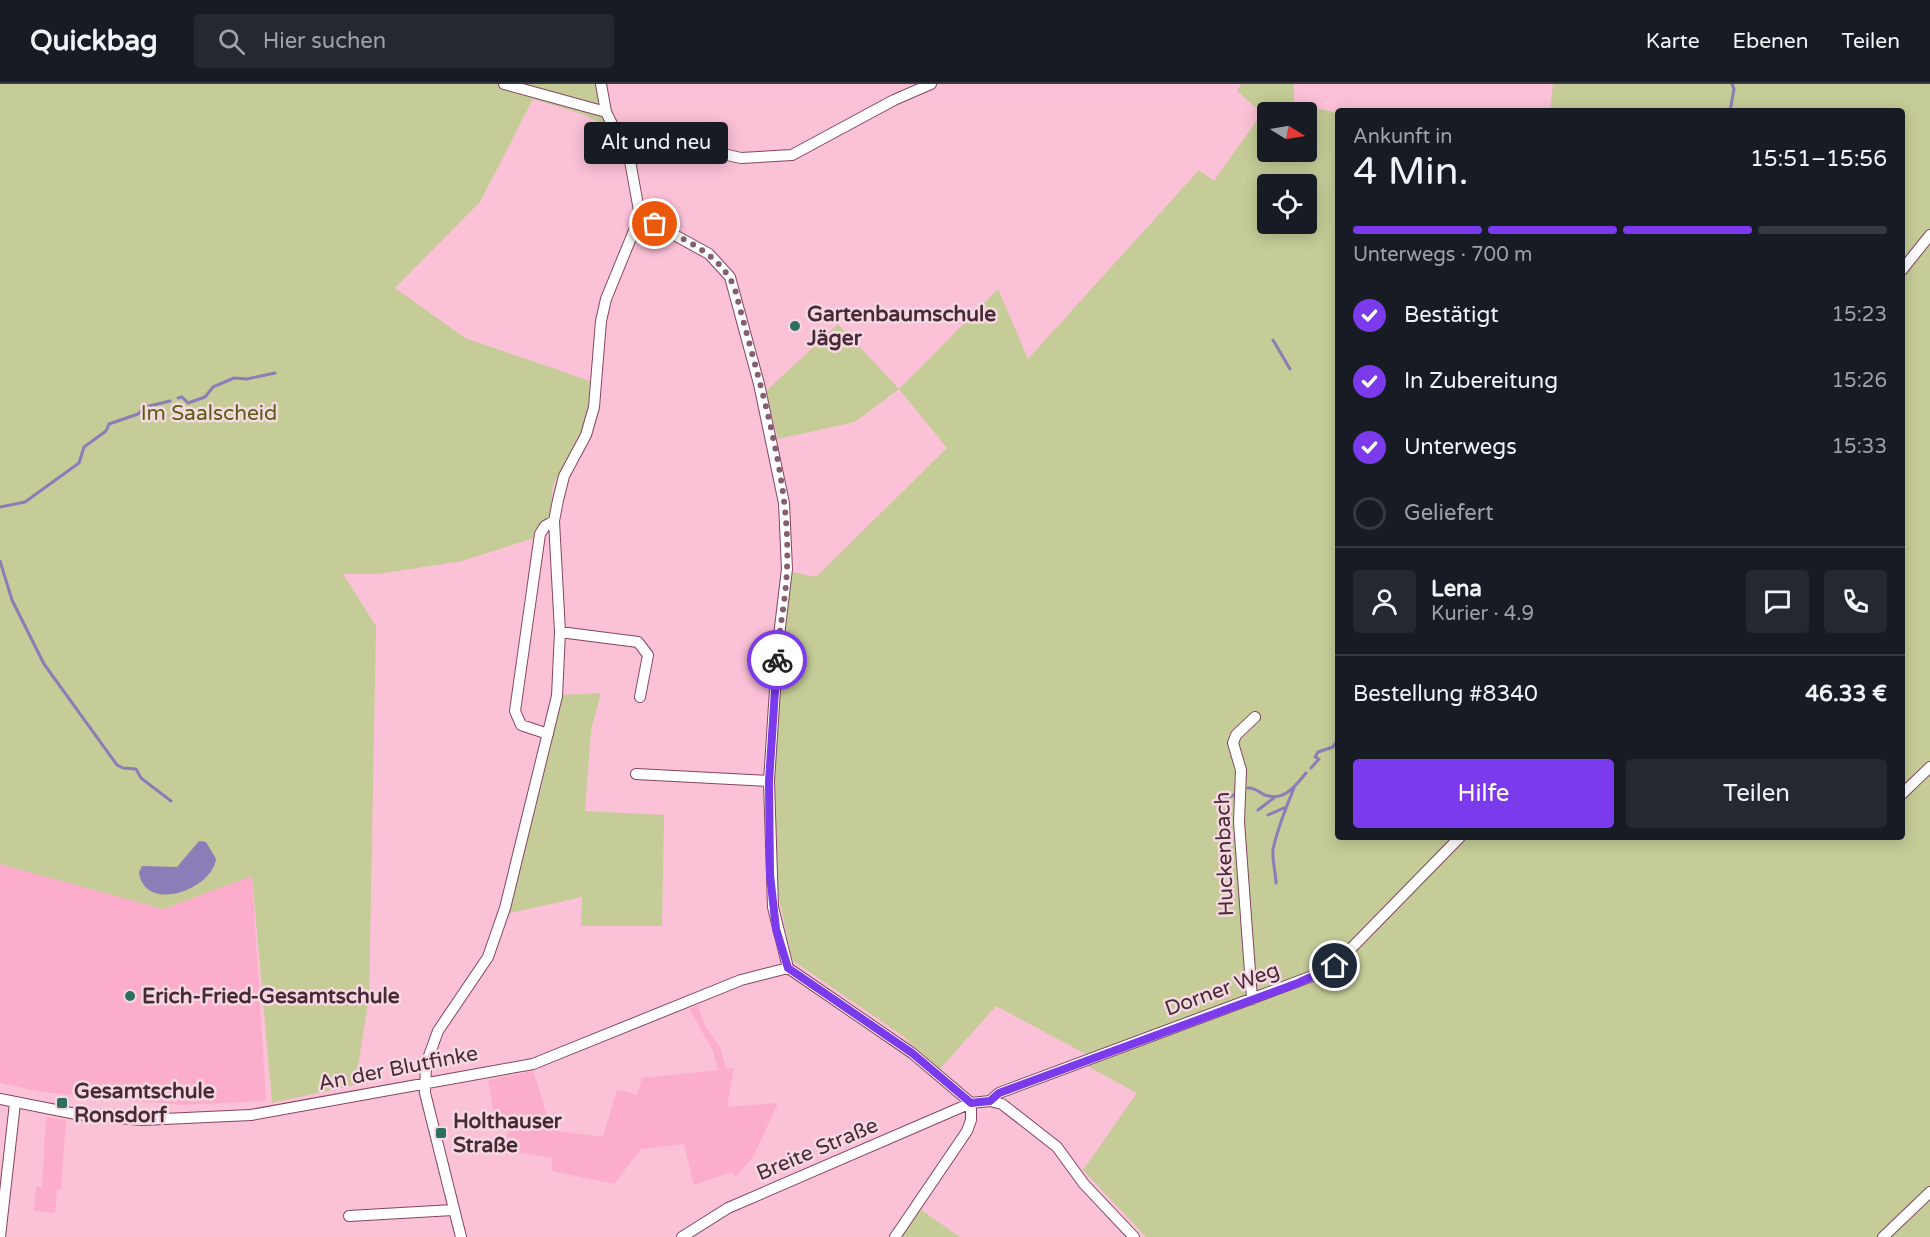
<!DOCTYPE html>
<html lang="de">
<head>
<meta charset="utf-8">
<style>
	:root { --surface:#171b24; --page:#242831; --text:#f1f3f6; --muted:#9ea1a6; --line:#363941; --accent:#7c3aed }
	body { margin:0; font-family:"Varela Round",sans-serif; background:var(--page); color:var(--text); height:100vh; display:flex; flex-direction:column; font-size:22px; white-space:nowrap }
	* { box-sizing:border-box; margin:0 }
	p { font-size:20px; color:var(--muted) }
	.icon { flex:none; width:33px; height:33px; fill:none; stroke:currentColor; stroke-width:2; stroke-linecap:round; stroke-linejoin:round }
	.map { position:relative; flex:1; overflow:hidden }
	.side { position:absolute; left:1335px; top:24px; width:570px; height:732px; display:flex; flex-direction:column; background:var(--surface); border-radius:6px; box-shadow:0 3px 15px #0003 }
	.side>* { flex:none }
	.needle { width:39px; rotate:101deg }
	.controls { position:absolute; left:1257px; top:18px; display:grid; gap:12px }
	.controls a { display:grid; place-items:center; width:60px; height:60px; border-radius:6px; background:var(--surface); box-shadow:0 3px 15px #0003; font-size:30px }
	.pin { position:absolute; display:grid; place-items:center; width:51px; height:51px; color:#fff; margin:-26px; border:3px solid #fff; border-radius:50%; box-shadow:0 2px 6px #0007 }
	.courier { position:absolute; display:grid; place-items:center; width:60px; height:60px; margin:-30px; border:4px solid #7c3aed; border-radius:50%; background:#fff; color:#222; box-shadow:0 2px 8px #0007 }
	.bubble { position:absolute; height:42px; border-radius:6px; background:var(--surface); box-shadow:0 3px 15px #0003; font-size:20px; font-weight:600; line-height:42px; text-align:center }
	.overview em { font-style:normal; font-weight:600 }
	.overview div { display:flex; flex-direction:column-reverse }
	.overview { display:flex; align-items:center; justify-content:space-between; height:102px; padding:0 18px }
	h1 { font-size:39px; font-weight:600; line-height:45px }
	.bar { display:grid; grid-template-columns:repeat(4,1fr); gap:9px 6px; align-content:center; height:72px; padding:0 18px }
	.bar i { height:8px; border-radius:4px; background:var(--line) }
	.bar .on { background:var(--accent) }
	.bar p { grid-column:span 4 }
	.line { display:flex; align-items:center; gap:15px; padding:0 18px; border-top:2px solid var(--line) }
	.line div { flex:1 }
	.round { display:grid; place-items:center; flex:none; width:63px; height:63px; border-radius:6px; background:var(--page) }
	ol { padding:0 18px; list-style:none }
	li { display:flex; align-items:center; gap:18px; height:66px }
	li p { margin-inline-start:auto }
	li .icon { padding:6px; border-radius:50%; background:var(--accent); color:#fff; stroke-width:4 }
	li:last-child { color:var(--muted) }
	li i { width:33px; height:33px; border:3px solid var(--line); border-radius:50% }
	.action { display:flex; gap:12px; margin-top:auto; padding:12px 18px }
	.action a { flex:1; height:69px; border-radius:6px; background:var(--accent); color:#fff; font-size:24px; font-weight:600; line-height:69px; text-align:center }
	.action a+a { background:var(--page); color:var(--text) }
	header { display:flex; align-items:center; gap:36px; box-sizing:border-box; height:84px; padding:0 30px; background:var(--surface); border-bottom:2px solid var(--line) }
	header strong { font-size:28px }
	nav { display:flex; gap:33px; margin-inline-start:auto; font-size:21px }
	.search { width:420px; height:54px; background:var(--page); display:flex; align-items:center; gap:15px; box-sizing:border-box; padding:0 21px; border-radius:6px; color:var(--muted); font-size:22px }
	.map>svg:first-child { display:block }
</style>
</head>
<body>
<header>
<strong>Quickbag</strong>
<div class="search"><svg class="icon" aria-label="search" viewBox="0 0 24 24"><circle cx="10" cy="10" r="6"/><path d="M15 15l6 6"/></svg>Hier suchen</div>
<nav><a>Karte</a><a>Ebenen</a><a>Teilen</a></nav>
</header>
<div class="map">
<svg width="1930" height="1153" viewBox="0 0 1930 1153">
	<rect width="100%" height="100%" fill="#fbc1d7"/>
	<path fill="#fcadcc" d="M0,780L163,825L252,792L266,1017L181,1021L42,1008L0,999Z
		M700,921L699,925L705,942L720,963L726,985L734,984L727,1023L778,1019L753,1073L736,1093L731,1088L694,1101L684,1060L641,1065L614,1100L551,1087L553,1074L502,1066L514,1033L495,1036L488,996L533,987L546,1028L558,1047L603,1053L617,1005L637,1011L642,994L718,986L713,967L689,925Z
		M46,1033L66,1036L61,1105H57L55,1129L34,1127L36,1103H42Z"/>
	<path fill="#c5cc97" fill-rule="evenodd" d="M0,0H599L605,41L582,30L533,15L480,118L395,204L465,254L593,298L587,340L553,401L550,433L534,454L462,477L378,490H343L376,542L369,914L355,1001L272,1019L252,792L163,825L0,780Z
		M1241,0H1294V19L1338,29V753H1902V27H1550L1553,0H1930V1153H1146L1083,1086L1137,1009L1089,983L1086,970L996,922L940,985L903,952L792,876L778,809L775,702L779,599L792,488L816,493L947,364L899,305L855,338L778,355L766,307L838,240L899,305L998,205L1028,275L1199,86L1214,97L1262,29L1237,7ZM1268,28H1306V68H1268ZM1268,100H1306V140H1268Z
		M601,609L591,646L585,727L664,731L662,842H581L582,813L506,830L562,611Z
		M920,1125L960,1153H901Z"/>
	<path fill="#8b7eb8" d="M199,757L206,758L216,775C212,806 144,830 139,788L142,782L177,783Z"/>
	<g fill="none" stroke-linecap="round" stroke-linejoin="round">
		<path stroke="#8b7eb8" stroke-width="3" d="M1730,27L1734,5L1732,0
			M1273,256L1290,285
			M178,314L182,313L188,319L205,313L213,303L234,294L247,295L275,289
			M0,423L25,418L68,387L79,379L84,363L106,347L109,340L138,330L145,323L170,317
			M0,477L12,516L44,580L117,681L123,684L136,685L141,694L171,717
			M1311,684L1319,675L1315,673L1318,668L1333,663L1338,655
			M1248,704C1255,703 1258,708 1265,711C1284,718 1296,701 1306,689
			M1221,716L1234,711
			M1258,726L1275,713
			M1268,731L1286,723
			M1276,799C1276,789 1272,777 1273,766C1277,745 1286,724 1294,704"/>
		<defs>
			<path id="minor" d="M504,0L606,28
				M630,77L664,62L682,61L741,74L792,71L894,16L931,0
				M640,132L709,170L730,193L759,300L784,419L787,485L778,560L769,697L773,823L788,884L912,969L971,1019
				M1902,186L1930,151
				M560,548L638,558L648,571L640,613
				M548,650L521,641L515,627L540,450L545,442L554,437
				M636,690L769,697
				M1902,710L1930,683
				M1252,915L1239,738L1241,686L1233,659L1236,651L1255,633
				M0,1015L76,1030L142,1036L251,1031L533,980L741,896L788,884
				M990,1017L999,1009L1331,885L1460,753
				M349,1132L453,1126
				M0,1153L15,1019
				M461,1153L425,1009L426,980L438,947L488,873L505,824L557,612L560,548L554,437L558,416L564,392L586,351L594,323L601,237L606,215L640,132L630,77L606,28L601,0
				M682,1153L728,1124L971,1019L990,1017L1002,1020L1057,1063L1084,1100L1134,1153
				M895,1153L967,1047L971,1036V1019
				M1883,1153L1930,1108"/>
		</defs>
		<use href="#minor" stroke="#834660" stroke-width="12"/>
		<use href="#minor" stroke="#fff" stroke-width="10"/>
	</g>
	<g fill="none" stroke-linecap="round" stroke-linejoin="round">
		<path stroke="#855f6e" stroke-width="6" stroke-dasharray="0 10.8" d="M655,140C686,157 721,170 735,205C757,293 791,392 787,484C786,515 779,545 777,576"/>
		<path stroke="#7c3aed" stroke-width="8" d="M777,576L769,697L770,791L776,845L788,884L912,969L971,1019L990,1017L999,1009L1298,899L1335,882"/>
	</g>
	<g fill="#2e6f5f" stroke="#f6d8e2" stroke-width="2">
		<circle cx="795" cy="242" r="6"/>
		<circle cx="130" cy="912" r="6"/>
		<rect x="56" y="1013" width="12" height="12" rx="3"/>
		<rect x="435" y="1043" width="12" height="12" rx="3"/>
	</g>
	<g text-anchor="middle" stroke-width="5" stroke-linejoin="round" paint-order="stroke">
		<g font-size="21" font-weight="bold" fill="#462a36" stroke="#f6d8e2" text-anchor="start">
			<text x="807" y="237">Gartenbaumschule<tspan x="807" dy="24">Jäger</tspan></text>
			<text x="142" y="919">Erich-Fried-Gesamtschule</text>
			<text x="74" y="1014">Gesamtschule<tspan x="74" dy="24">Ronsdorf</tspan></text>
			<text x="453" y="1044">Holthauser<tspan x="453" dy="24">Straße</tspan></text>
		</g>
		<g font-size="21" fill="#575d13" stroke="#f6d8e2">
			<text x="209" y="336">Im Saalscheid</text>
		</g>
		<g font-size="21" fill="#462a36" stroke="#f6d8e2">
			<text transform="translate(1224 770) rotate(-92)" y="7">Huckenbach</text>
			<text transform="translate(1222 905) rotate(-20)" y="7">Dorner Weg</text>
			<text transform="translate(398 984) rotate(-11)" y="7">An der Blutfinke</text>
			<text transform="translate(817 1065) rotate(-23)" y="7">Breite Straße</text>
		</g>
	</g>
</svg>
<div class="controls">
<a><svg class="needle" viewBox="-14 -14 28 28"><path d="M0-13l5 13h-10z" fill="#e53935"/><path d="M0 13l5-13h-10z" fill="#9ea1a6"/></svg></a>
<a><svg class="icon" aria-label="locate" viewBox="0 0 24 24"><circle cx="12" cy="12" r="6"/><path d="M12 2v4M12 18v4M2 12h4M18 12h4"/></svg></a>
</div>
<div class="pin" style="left:655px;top:140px;background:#ea580c"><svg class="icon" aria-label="bag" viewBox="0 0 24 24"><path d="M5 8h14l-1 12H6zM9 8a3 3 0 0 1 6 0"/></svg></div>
<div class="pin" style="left:1335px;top:882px;background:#1f2937"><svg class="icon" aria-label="home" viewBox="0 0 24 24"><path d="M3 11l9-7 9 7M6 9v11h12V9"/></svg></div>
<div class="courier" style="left:777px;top:576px"><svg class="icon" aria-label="bike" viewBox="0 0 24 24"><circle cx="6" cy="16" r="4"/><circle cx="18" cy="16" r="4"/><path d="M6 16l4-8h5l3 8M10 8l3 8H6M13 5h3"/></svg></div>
<div class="bubble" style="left:584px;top:38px;width:144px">Alt und neu</div>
<section class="side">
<div class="overview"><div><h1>4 Min.</h1><p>Ankunft in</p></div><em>15:51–15:56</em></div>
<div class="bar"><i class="on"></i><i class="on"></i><i class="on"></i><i></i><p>Unterwegs · 700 m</p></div>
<ol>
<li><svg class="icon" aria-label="check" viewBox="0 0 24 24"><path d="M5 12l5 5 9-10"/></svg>Bestätigt<p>15:23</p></li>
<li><svg class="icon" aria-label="check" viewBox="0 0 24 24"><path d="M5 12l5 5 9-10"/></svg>In Zubereitung<p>15:26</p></li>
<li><svg class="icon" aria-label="check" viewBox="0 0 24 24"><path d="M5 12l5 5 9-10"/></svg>Unterwegs<p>15:33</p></li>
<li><i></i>Geliefert</li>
</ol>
<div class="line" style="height:108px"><a class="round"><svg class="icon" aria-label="person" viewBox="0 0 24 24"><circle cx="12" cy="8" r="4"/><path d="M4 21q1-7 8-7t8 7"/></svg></a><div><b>Lena</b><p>Kurier · 4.9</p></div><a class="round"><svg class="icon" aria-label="chat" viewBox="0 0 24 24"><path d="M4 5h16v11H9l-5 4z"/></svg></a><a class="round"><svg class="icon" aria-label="phone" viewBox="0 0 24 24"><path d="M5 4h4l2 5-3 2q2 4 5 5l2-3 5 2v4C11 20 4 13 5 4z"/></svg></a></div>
<div class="line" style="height:78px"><div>Bestellung #8340</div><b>46.33 €</b></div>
<div class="action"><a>Hilfe</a><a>Teilen</a></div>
</section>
</div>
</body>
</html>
